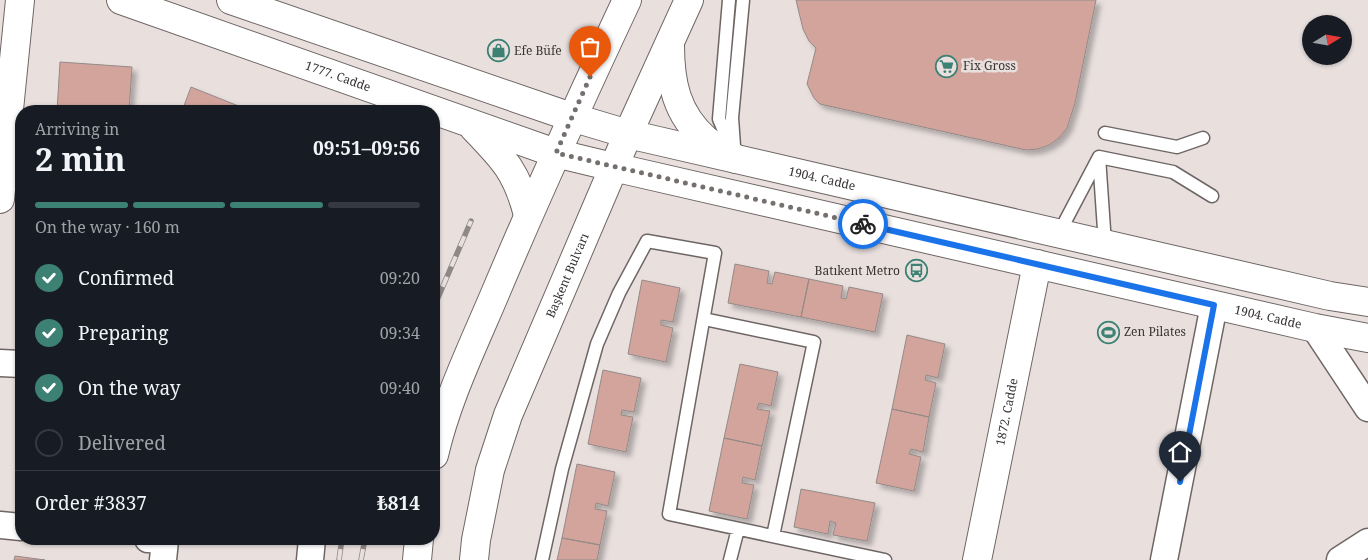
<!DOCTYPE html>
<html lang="en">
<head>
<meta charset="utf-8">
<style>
	:root { --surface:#171b24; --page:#20242c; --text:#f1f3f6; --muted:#9ea1a6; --line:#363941; --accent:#3d8174 }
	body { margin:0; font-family:"Noto Serif",serif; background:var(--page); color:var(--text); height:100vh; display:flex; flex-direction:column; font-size:19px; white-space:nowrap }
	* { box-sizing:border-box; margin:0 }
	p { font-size:16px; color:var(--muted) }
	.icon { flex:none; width:28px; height:28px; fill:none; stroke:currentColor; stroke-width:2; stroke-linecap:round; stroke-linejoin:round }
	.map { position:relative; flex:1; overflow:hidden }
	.panel { position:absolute; left:15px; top:105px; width:425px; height:440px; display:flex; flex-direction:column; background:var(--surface); border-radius:20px; box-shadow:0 1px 4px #0004 }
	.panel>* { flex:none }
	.needle { width:32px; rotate:79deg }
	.buttons { position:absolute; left:1302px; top:15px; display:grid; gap:10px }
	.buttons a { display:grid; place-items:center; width:50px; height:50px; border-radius:50%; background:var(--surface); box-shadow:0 1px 4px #0004; font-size:25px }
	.pin { position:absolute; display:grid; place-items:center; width:42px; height:42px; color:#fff; margin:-51px -21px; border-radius:50% 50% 50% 0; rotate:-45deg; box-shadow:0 0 5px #0007 }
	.pin .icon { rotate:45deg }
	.courier { position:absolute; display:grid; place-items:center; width:50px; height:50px; margin:-25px; border:4px solid #1a73e8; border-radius:50%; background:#fff; color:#222; box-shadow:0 1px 6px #0007 }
	.headline em { font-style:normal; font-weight:700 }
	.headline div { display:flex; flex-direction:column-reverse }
	.headline { display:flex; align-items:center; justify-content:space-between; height:85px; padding:0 20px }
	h1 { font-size:32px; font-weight:700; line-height:38px }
	.bar { display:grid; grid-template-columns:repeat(4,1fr); gap:8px 5px; align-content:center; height:60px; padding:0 20px }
	.bar i { height:6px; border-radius:4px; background:var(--line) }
	.bar .selected { background:var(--accent) }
	.bar p { grid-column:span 4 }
	.line { display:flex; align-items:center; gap:12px; padding:0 20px; border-top:1px solid var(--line) }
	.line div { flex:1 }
	ol { padding:0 20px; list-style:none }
	li { display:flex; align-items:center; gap:15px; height:55px }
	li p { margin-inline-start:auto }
	li .icon { padding:5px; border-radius:50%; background:var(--accent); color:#fff; stroke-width:4 }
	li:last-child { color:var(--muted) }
	li i { width:28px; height:28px; border:2px solid var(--line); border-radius:50% }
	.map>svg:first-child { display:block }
</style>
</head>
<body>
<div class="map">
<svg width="1368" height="560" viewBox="0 0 1368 560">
	<defs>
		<filter id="shadow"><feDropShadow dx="4.5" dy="4.5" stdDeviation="2.5" flood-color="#0004"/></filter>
	</defs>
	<rect width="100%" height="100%" fill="#e9e0de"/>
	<path fill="#d3a49c" stroke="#938a88" filter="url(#shadow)" d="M796,0H1096L1075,103L1067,128L1059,138L1049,145L1038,149L1026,150L820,104L814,98L807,84L816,48L809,41L803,29Z
		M60,62L132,67L129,111H57Z
		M191,87L251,111H182Z
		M735,264L769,271L767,283L772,284L775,272L809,279L801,317L728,303Z
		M809,279L843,286L841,298L846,299L849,287L883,294L875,332L801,317Z
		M642,280L680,288L673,322L661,320V325L673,328L666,362L628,354Z
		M907,335L945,344L938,378L926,375L925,380L936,383L929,417L892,409Z
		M740,364L778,372L771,406L759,403L757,409L770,411L762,446L724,438Z
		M603,370L641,378L634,412L622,410L621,415L633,417L626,452L588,444Z
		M892,409L929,417L923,452L911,449L909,454L921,457L914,491L876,483Z
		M724,438L762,446L755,480L743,477L742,483L754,485L747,519L709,511Z
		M577,464L615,472L608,506L596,503L595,509L607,511L600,545L562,538Z
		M801,489L875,503L867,541L833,535L836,523L830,521L828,534L794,527Z
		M562,538L600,545L597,560H557Z
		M15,556L45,560H14Z"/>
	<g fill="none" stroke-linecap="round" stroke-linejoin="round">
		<defs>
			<path id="lane" d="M729,0L719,119L733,152
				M1105,133L1177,147L1203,138
				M734,146L732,118L743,0
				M1099,157L1173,172L1212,196
				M1099,157L1105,244
				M1059,233L1099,157
				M704,319L814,342L773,536
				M542,560L562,469L597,344L619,293L647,241L715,253L669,514L885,560
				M730,560L738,529"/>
			<path id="street" d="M1315,328L1368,408
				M0,363L21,364
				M0,525L21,527
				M148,539L165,540L163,560
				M310,560L312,539
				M1164,560L1214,305
				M1340,560L1368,542"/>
			<g id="secondary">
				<path id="s1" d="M121,0L555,153"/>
				<path d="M231,0L571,117"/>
				<path d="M474,128C504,159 517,172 528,215"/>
				<path id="s2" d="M628,134L1330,296L1368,302"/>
				<path id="s3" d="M613,167L1315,328L1368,338"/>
				<path d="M0,199L20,0"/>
				<path id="s4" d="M977,560L1037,264"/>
			</g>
			<g id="primary">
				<path d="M670,45C670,82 676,114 706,140C715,147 726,153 736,159"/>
				<path d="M571,117L628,134"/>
				<path d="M555,153L613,167"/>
				<path d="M434,455C447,398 474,344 497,289C538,192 582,96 627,0"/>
				<path d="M417,560L419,539"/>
				<path id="s5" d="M474,560L476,540L490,470L508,415L628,134L689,0"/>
			</g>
		</defs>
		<use href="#lane" stroke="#6e6665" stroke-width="15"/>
		<use href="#street" stroke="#6e6665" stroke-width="29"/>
		<use href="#secondary" stroke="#6e6665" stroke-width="30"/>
		<use href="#primary" stroke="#6e6665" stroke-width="30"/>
		<use href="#lane" stroke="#fff" stroke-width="12"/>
		<use href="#street" stroke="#fff" stroke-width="26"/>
		<use href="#secondary" stroke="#fff" stroke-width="28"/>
		<use href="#primary" stroke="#fff" stroke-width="28"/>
		<defs>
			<path id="rail" d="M434,307L471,221
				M339,560L342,539
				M361,560L365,539"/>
		</defs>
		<use href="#rail" stroke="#8e8886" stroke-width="5.5"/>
		<use href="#rail" stroke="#e9e0de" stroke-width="4" stroke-dasharray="11" stroke-linecap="butt"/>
	</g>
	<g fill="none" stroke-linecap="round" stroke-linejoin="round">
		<path stroke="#75706e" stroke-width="5" stroke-dasharray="0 9" d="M590,77L556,153L863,224"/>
		<path stroke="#1a73e8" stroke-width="6" d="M863,224L1214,305L1180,482"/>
	</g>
	<defs>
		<symbol id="shop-ring" viewBox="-11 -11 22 22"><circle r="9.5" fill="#e9e0de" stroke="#3d8174" stroke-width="1.5"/><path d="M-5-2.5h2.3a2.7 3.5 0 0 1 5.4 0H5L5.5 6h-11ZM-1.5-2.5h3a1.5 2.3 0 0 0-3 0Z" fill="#3d8174"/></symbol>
		<symbol id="supermarket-ring" viewBox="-11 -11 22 22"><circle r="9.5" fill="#e9e0de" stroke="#3d8174" stroke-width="1.5"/><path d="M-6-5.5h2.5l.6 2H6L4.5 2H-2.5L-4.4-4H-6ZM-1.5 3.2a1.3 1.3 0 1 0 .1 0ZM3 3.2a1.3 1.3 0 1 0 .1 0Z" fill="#3d8174"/></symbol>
		<symbol id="bus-ring" viewBox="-11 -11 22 22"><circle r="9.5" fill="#e9e0de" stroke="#3d8174" stroke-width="1.5"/><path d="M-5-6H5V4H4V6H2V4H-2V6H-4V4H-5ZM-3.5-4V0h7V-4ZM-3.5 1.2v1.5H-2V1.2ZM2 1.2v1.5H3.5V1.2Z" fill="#3d8174"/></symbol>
		<symbol id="stadium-ring" viewBox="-11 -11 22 22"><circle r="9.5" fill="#e9e0de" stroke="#3d8174" stroke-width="1.5"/><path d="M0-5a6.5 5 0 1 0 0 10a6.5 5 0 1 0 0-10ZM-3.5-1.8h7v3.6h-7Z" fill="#3d8174"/></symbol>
	</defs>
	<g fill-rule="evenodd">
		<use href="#shop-ring" x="486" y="38" width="25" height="25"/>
		<use href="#supermarket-ring" x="934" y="54" width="25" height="25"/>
		<use href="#bus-ring" x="904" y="258" width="25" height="25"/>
		<use href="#stadium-ring" x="1096" y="320" width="25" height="25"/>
	</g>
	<g text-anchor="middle" stroke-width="5" stroke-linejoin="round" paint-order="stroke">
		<g font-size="12" fill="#373332" stroke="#e9e0de" text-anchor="start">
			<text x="514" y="55">Efe Büfe</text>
			<text x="963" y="70">Fix Gross</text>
			<text x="900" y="275" text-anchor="end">Batıkent Metro</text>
			<text x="1124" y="336">Zen Pilates</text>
		</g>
		<g font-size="12" fill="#373332" stroke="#e9e0de">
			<text dy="4" stroke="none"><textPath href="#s1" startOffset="230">1777. Cadde</textPath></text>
			<text dy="4" stroke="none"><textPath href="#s2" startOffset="199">1904. Cadde</textPath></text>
			<text dy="4" stroke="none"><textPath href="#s5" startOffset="301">Başkent Bulvarı</textPath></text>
			<text dy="4" stroke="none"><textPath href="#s3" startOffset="672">1904. Cadde</textPath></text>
			<text dy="4" stroke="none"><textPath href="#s4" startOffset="151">1872. Cadde</textPath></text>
		</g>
	</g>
</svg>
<div class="buttons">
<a><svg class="needle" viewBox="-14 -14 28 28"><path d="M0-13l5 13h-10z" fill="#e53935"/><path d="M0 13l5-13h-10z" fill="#9ea1a6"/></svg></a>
</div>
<div class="pin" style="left:590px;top:77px;background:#ea580c"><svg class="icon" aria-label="bag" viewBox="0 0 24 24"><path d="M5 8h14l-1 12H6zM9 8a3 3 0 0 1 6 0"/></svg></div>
<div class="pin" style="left:1180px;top:482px;background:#1f2937"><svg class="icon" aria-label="home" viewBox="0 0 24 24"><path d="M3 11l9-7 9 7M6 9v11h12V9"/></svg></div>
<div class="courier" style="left:863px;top:224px"><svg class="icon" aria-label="bike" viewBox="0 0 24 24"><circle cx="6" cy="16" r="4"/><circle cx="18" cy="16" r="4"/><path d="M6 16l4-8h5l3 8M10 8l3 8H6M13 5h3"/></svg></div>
<section class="panel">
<div class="headline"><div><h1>2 min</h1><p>Arriving in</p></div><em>09:51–09:56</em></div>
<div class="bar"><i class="selected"></i><i class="selected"></i><i class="selected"></i><i></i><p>On the way · 160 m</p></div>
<ol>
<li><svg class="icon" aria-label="check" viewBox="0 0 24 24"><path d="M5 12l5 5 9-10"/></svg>Confirmed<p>09:20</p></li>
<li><svg class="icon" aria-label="check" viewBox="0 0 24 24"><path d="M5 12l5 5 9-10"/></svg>Preparing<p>09:34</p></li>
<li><svg class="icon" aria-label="check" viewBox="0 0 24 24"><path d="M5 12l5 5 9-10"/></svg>On the way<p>09:40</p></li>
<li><i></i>Delivered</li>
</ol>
<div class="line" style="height:65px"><div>Order #3837</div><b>₺814</b></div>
</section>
</div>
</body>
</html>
